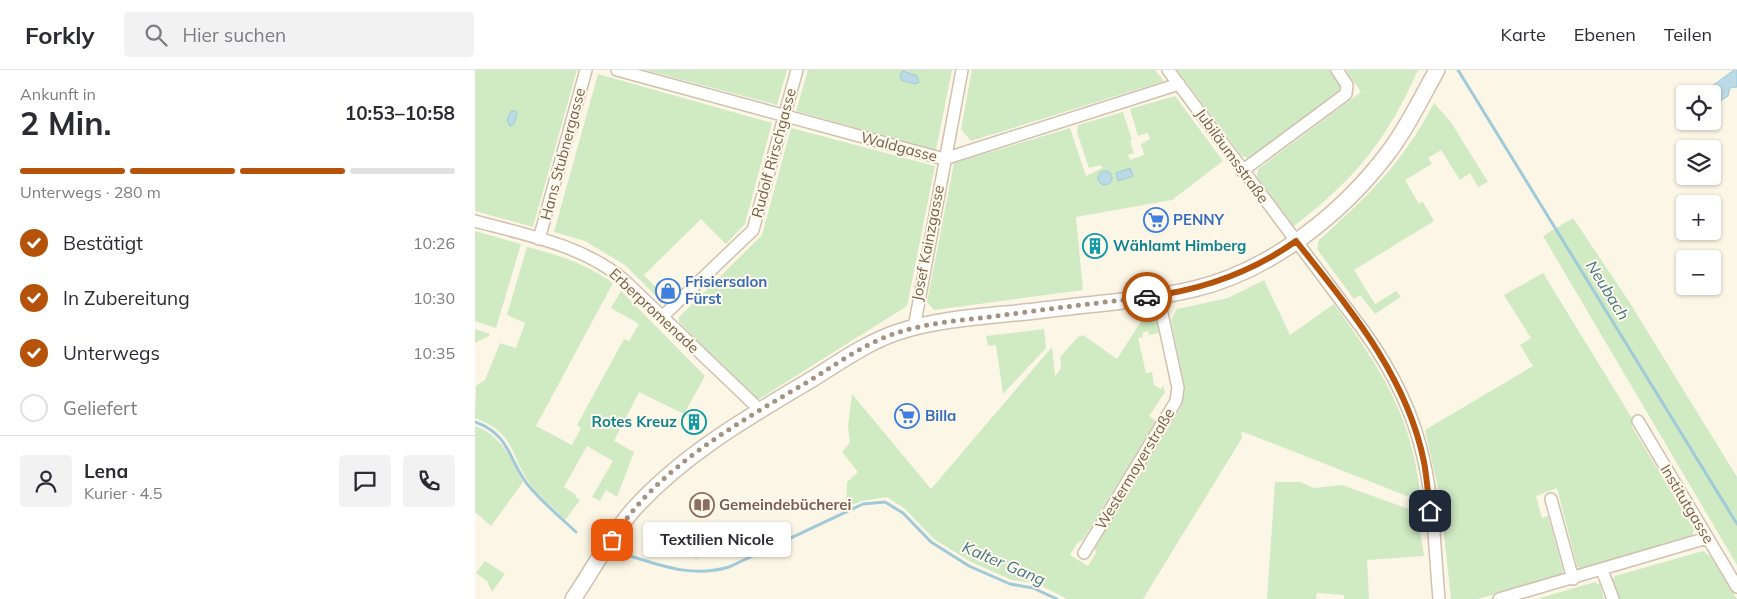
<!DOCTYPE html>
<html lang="de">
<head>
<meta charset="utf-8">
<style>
	:root { --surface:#fff; --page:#f2f2f3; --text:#2b2b33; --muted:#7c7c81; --line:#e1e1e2; --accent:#b45309 }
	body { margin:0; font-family:Mulish,sans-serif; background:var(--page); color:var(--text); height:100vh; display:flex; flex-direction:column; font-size:19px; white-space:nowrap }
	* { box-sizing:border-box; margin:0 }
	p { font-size:16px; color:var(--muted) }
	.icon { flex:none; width:28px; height:28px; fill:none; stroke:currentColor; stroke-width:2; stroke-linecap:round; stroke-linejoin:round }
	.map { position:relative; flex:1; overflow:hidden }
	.drawer { display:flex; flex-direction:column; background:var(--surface); width:475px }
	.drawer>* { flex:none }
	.fabs { position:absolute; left:1201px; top:15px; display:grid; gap:10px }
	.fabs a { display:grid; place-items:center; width:45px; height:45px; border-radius:5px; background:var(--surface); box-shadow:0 1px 4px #0004; font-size:25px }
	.pin { position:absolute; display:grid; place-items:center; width:42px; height:42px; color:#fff; margin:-21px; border-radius:10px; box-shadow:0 2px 8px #0006 }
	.courier { position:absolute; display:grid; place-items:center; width:50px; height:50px; margin:-25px; border:4px solid #b45309; border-radius:50%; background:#fff; color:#222; box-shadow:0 1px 6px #0007 }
	.bubble { position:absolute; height:35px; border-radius:5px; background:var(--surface); box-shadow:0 1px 4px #0004; font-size:16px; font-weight:700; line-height:35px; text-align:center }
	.overview em { font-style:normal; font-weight:700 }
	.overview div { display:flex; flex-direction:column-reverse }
	.overview { display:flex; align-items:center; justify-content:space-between; height:85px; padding:0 20px }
	h1 { font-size:32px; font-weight:700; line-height:38px }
	.bar { display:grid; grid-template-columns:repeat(4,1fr); gap:8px 5px; align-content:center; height:60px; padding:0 20px }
	.bar i { height:6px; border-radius:4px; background:var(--line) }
	.bar .on { background:var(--accent) }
	.bar p { grid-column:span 4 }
	.line { display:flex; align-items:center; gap:12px; padding:0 20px; border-top:1px solid var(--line) }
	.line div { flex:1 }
	.round { display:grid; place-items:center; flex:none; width:52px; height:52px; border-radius:5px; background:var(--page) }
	ol { padding:0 20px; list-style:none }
	li { display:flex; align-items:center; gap:15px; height:55px }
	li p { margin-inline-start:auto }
	li .icon { padding:5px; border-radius:50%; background:var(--accent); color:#fff; stroke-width:4 }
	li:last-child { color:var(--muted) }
	li i { width:28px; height:28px; border:2px solid var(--line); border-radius:50% }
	header { display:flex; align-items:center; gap:30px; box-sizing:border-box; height:70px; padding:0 25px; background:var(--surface); border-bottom:1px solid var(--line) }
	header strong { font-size:24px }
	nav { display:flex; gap:28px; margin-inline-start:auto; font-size:18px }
	.search { width:350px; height:45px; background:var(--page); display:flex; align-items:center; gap:12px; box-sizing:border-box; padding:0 18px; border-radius:5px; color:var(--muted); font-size:19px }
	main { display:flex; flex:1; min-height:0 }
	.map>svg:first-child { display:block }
</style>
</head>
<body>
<header>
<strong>Forkly</strong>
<div class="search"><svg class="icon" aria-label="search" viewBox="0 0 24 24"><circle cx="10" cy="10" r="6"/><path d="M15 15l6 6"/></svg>Hier suchen</div>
<nav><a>Karte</a><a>Ebenen</a><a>Teilen</a></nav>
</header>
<main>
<section class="drawer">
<div class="overview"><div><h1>2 Min.</h1><p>Ankunft in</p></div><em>10:53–10:58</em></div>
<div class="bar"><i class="on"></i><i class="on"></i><i class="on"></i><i></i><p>Unterwegs · 280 m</p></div>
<ol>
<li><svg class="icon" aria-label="check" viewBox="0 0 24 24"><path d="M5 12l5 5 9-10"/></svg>Bestätigt<p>10:26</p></li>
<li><svg class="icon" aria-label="check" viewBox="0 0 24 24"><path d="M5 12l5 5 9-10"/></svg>In Zubereitung<p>10:30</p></li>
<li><svg class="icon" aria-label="check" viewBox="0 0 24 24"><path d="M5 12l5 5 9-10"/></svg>Unterwegs<p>10:35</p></li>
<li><i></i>Geliefert</li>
</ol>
<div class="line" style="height:90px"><a class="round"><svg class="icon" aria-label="person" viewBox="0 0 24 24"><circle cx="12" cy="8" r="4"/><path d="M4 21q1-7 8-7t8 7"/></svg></a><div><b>Lena</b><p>Kurier · 4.5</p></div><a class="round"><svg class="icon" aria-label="chat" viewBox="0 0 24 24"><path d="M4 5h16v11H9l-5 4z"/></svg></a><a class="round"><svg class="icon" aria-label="phone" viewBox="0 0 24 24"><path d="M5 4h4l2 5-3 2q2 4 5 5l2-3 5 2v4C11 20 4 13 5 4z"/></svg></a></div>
</section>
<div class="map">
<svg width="1262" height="529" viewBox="0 0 1262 529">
	<rect width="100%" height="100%" fill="#fcf6e6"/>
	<path fill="#d0eac4" d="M0,0H102L58,157L0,141Z
		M170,0H312L302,35Z
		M333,0H477L461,80L321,41Z
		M497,0H680L689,11L496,71L486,59Z
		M702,0H855L865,15L864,22L775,89L767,86Z
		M871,0H943C912,70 880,109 819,156L782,107L783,99L886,22Z
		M123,4L297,53L270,154L251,174L226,149L169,205L190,227L185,230L150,195L110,171L79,162Z
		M700,26L748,91L697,130L601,147L608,220L459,240L452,232L479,93L595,58L611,106L627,98L626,95L614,98L602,62L603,55L648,42L657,70L655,71L659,83L653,85L655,90L669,85L666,74L675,69L673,63L663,66L655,39Z
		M959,33L975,51L1013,112L1003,117L995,103L985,110L966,80L953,88L957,94L930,110L944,134L948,132L959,151L879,200L900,234L921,221L926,227L900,244L885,225L879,229L842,179L844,170C894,125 927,94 959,33Z
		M316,58L460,96L432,236L281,331L204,252V247L287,165Z
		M1098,148L1153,230L1262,407V495L1068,166Z
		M0,161L46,174L21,258L0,251Z
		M52,177C87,186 107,192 138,213L61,356L97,375L106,358L102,355L149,269L154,271L164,254L136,238L146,221L230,306L209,344L164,322L139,371L159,382L142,427L131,420L125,431L117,427L138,391L112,376L89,417L101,425L100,427L105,430L90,450C79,438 65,427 55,414C34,384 41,363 0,348L1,316L10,310L25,273L41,278L50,253L32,245Z
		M1068,203L1160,353L1156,355L1219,460L1217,466L1106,499L1102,496L1082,418L1061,426L1067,448L1073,446L1088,500L1087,504L1003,529H976L965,427L950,360L1058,296L1045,275L1056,268L1029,225Z
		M789,210L815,265L859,234C904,296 936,343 945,422L937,428L766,361L767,368L668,529H592L563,514L537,510L496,492L459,469L430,439L412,427L387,431L371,437L372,412L383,402L367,382L375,372L373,356L377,324L456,419L577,277L580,306L586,298L585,287L603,267L608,265L642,289L672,242H678L683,253V263L674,265L673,261L667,263L668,267L663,268L671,303L677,302L679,315L686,319L688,316L690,322L674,346L681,351L608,470L603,472L595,485L613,496L621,483L620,478L706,337L710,318L696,250L702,239L753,228Z
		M0,259L15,264L14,266L0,273Z
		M569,259L571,278L528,324L521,275L513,276L511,266Z
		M0,356C27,366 36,388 48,412L16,456L0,442Z
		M800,412H825L839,418L867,415L942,442L949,486L892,490L894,529H869V525L842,523L841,529H792Z
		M222,467L233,478L221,489L211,478Z
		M1228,481L1235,486L1262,529H1143L1138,511L1140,506Z
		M10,491L30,504L17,522L12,511L1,503Z
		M1120,512L1125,515L1129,529H1062Z"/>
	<path fill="#badbe6" stroke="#a0cad8" d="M1259,0H1262V17L1255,18L1253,26L1238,36V24H1226Z
		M428,1L442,6L444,12L440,14L426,10L425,5Z
		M36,41H41L42,44L39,54L35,56L32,50Z
		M655,98L658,106L643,111L641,103Z
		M623 108a7 7 0 1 1 14 0a7 7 0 1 1-14 0Z"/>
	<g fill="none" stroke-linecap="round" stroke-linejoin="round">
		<path stroke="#a0cad8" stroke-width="3" d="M983,0L1262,454
			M0,352C36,365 33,390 53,415C67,432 85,447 101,462
			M142,482C180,493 214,509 254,497L388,434L410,432L428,443L456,472L494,496L535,514L558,518L582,529"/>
		<defs>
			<path id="minor" d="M142,0L469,89L704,14
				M693,0L888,260C917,300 939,343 949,391C959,436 960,484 964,529
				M767,101L871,24L872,15L862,0
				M0,151C51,165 108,175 149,210L285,340
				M64,169L111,0
				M187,247L278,160L322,0
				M439,258L487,0
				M1163,351L1262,517
				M1076,429L1098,509
				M609,483L701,331L703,318L683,225
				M1127,500L1138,529
				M1024,529L1232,468"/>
			<path id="tertiary" d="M98,529C118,500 135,466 158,440C208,384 275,346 339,308C366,291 393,272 423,262C466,248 516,246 560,241C613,234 668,231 719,219C795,201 867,144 913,83C933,57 946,28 962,0"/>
		</defs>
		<use href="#minor" stroke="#d0c1ae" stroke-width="14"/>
		<use href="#tertiary" stroke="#d0c1ae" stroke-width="18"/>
		<use href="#minor" stroke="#fff" stroke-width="11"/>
		<use href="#tertiary" stroke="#fff" stroke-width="15"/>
	</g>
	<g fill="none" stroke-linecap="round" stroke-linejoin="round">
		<path stroke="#a59381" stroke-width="5" stroke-dasharray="0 9" d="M137,470C182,396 267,351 339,308C366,291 394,271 425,262C456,252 490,250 522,246C572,239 622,233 672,227"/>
		<path stroke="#b45309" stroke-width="6" d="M672,227C727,220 776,203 821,171C874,238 932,306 949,392C952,408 953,425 955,441"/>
	</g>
	<defs>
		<symbol id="supermarket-ring" viewBox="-11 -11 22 22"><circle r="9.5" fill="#fff9ec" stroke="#3f7fe0" stroke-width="1.5"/><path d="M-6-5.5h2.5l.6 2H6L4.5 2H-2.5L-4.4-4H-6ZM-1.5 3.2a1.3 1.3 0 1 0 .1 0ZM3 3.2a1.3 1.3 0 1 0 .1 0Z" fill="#3f7fe0"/></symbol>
		<symbol id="building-ring" viewBox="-11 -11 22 22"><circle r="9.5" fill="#fff9ec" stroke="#0f9aa8" stroke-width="1.5"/><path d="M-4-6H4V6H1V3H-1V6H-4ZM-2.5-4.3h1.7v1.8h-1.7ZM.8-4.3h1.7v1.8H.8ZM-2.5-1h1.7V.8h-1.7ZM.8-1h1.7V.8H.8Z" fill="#0f9aa8"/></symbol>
		<symbol id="shop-ring" viewBox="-11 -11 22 22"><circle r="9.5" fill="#fff9ec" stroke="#3f7fe0" stroke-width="1.5"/><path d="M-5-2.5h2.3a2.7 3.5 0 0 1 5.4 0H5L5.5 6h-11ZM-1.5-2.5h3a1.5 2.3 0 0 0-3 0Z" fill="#3f7fe0"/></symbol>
		<symbol id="library-ring" viewBox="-11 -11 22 22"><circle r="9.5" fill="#fff9ec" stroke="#8d6e63" stroke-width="1.5"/><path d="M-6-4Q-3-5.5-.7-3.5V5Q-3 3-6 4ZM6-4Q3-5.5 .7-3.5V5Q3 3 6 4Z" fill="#8d6e63"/></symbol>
	</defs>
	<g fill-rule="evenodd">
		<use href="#supermarket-ring" x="667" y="136" width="28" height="28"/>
		<use href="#building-ring" x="606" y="162" width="28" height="28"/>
		<use href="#shop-ring" x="179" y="207" width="28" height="28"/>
		<use href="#supermarket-ring" x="418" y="332" width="28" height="28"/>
		<use href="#building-ring" x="205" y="338" width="28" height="28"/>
		<use href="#library-ring" x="213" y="421" width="28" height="28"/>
	</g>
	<g text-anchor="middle" stroke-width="4" stroke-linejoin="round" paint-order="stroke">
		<g font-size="15" fill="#765e4a" stroke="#fff9ec">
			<text transform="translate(424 77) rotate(15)" y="5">Waldgasse</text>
			<text transform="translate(299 83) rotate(-75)" y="5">Rudolf Rirschgasse</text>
			<text transform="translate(88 84) rotate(-75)" y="5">Hans Stubnergasse</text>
			<text transform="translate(757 86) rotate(54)" y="5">Jubiläumsstraße</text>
			<text transform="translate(453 173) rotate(-79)" y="5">Josef Kainzgasse</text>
			<text transform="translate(179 241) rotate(43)" y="5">Erberpromenade</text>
			<text transform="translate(660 399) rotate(-59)" y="5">Westermayerstraße</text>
			<text transform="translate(1212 434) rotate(59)" y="5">Institutgasse</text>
		</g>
		<g font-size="15" font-weight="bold" fill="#366cbe" stroke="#fff9ec" text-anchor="start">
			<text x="698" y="155">PENNY</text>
			<text x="210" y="217">Frisiersalon<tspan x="210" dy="17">Fürst</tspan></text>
			<text x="450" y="351">Billa</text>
		</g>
		<g font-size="15" font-weight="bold" fill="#0d838f" stroke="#fff9ec" text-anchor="start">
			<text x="638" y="181">Wählamt Himberg</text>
			<text x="202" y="357" text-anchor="end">Rotes Kreuz</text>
		</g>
		<g font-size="15" font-weight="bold" fill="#785e54" stroke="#fff9ec" text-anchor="start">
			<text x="244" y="440">Gemeindebücherei</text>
		</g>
		<g font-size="16" font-style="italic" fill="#43778a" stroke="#fff9ec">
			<text transform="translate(1133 220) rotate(58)" y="6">Neubach</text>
			<text transform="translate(529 493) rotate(23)" y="6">Kalter Gang</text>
		</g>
	</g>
</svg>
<div class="fabs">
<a><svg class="icon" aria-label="locate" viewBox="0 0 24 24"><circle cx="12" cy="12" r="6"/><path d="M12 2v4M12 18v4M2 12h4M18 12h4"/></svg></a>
<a><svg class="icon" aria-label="layers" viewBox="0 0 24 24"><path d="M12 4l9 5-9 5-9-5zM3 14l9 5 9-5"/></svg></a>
<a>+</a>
<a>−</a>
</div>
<div class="pin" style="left:137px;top:470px;background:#ea580c"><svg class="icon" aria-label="bag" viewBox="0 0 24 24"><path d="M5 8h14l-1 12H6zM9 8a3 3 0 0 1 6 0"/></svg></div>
<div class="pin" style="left:955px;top:441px;background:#1f2937"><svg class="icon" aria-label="home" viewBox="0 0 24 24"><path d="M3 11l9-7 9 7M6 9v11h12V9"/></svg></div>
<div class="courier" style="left:672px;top:227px"><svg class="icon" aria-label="car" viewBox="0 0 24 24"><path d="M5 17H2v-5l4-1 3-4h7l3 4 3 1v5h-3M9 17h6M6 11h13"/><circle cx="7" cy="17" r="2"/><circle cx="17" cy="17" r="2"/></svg></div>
<div class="bubble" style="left:168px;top:452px;width:148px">Textilien Nicole</div>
</div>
</main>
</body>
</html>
